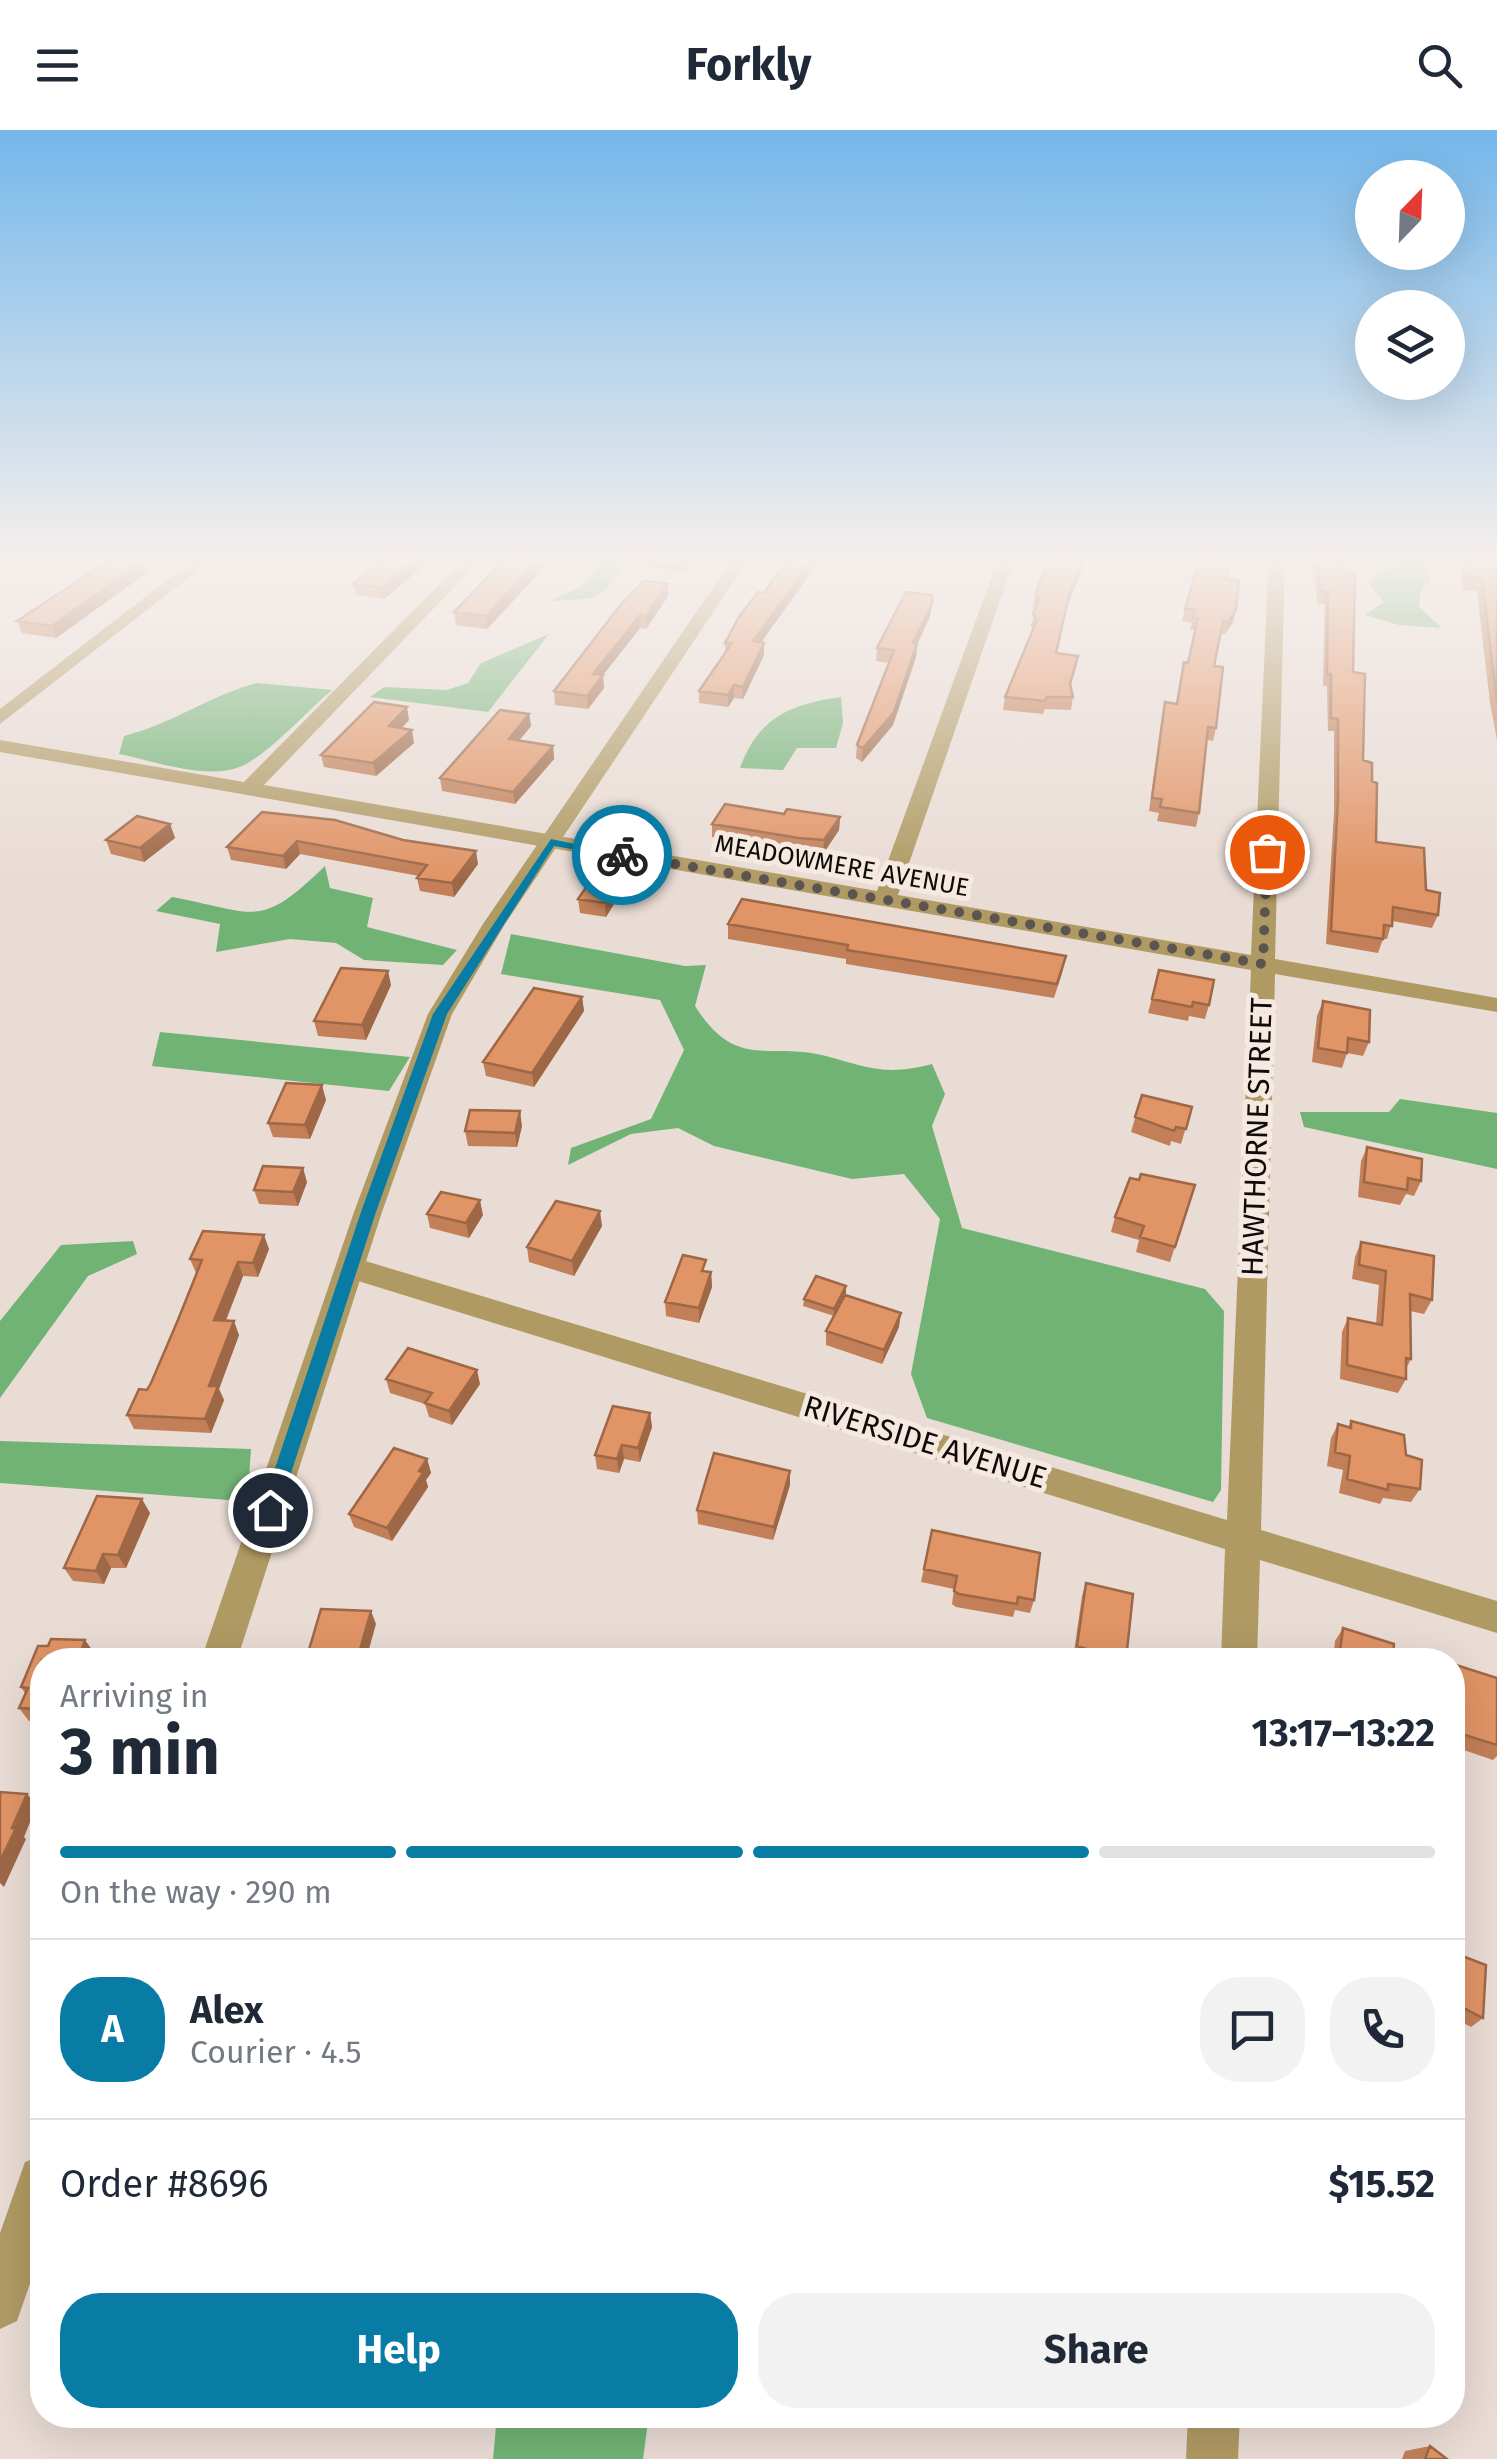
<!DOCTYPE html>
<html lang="en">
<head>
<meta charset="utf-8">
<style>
	:root { --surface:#fff; --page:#f2f2f3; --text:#1f2937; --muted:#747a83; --line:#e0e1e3; --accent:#097ca5 }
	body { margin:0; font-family:"Fira Sans",sans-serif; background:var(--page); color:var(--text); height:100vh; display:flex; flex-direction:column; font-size:38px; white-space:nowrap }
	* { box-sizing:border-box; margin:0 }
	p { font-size:32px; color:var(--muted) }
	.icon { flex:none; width:55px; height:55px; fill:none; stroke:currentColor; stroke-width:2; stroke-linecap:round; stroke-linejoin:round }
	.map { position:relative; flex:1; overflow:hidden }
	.drawer { position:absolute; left:30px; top:1518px; width:1435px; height:780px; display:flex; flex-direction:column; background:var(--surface); border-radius:40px; box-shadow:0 10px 40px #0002 }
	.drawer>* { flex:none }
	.needle { width:65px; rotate:23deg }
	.fabs { position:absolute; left:1355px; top:30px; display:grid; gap:20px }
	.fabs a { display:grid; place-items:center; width:110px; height:110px; border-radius:50%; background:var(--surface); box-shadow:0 10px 40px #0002; font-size:50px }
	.pin { position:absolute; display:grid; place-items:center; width:85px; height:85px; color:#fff; margin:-42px; border:5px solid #fff; border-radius:50%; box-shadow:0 2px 10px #0007 }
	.courier { position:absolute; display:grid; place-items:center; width:100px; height:100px; margin:-50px; border:8px solid #097ca5; border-radius:50%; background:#fff; color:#222; box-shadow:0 2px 12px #0007 }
	.overview em { font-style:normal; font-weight:700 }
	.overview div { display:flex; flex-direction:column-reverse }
	.overview { display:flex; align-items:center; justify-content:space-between; height:170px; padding:0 30px }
	h1 { font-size:65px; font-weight:700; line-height:75px }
	.bar { display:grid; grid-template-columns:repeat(4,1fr); gap:15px 10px; align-content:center; height:120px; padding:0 30px }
	.bar i { height:12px; border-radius:8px; background:var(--line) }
	.bar .active { background:var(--accent) }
	.bar p { grid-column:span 4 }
	.line { display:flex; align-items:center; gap:25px; padding:0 30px; border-top:2px solid var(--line) }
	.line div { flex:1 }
	.round { display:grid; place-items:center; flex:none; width:105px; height:105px; border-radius:40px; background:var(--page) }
	.primary-button { display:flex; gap:20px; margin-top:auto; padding:20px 30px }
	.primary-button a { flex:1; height:115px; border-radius:40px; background:var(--accent); color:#fff; font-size:40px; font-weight:700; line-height:115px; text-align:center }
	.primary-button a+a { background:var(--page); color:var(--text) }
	header { display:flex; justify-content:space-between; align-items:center; height:130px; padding:0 30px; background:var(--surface); font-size:45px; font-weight:700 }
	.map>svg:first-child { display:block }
</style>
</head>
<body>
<header><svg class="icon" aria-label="menu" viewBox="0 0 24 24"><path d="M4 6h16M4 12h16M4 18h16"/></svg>Forkly<svg class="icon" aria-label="search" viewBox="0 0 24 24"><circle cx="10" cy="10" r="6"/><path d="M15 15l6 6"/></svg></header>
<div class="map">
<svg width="1497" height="2329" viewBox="0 0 1497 2329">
	<rect width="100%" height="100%" fill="#e9dcd5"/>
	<path fill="#71b375" d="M612,424H625C608,471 598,469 550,471L577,459Z
		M1411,424H1424L1430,451L1421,459L1419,477L1442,498L1399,495L1365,485L1384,472L1367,451Z
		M549,504L488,582L370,567L384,557L447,560L468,553L481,533Z
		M257,553L332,560C308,580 269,624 242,636C208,651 154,631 119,624L124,606C173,594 208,566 257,553Z
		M841,567L843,593L836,618H797L783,640L740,638C758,588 790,574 841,567Z
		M325,736L330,758L373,768L367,797L457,820L443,835L364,830L336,813L290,809L216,822L220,794L156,781L172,767C257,783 259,800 325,736Z
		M511,804L685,836L706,835L695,876C737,942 769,911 826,926C870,938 886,946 932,934L945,964L932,996L962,1098L1205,1159L1224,1181L1221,1360L1213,1372L927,1288L911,1244L940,1089L904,1044L852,1049L714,1016L678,998L631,1004L568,1035L571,1018L651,989L684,920L660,870L501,844Z
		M160,902L410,927L389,961L152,936Z
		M1400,969L1497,983V1039L1304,997L1300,982H1389Z
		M133,1111L137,1124L88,1146L0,1268V1191L61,1115Z
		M0,1311L251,1319L249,1348L228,1370L0,1353Z
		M497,2285H649L643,2329H493Z"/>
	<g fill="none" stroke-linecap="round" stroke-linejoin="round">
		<path fill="#b09a64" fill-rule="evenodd" d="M201,424H219L0,594V579Z
			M469,424H486L264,655L877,761L1000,424H1016L898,765L1251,825L1269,424H1285L1275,829L1497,868V882L1275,844L1261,1400L1497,1471V1503L1260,1430L1257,1530H1221L1225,1419L342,1146L337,1138L342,1130L352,1127L1227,1390L1251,840L0,622V610L244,652Z
			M1188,2285H1240L1238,2329H1186Z"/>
		<path fill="#b09a64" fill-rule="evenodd" d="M736,424H752L505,794L452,884L382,1082L237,1530H201L354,1082L428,884L483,794Z
			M42,2026V2119L17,2191L0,2199V2103L25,2032Z"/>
	</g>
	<path fill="#c27f58" d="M389,424L384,469L356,465L353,454Z
		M623,424H698L684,442L624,434Z
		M791,424H820V430L761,512L764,513V525L743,569L734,568L728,577L699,573V561L725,524V513L764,463Z
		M934,424H960L959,426Z
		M1051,424H1099V427L1087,426L1067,477L1057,523L1076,538L1070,557L1073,567L1071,580L1045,579L1043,584L1003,580L1005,567L1033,499L1031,496L1036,477H1033L1035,465Z
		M1313,424L1343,442L1363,630L1376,712L1426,760L1438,785L1432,798L1392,791L1387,809H1383L1378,823L1326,814L1334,682V601H1328L1327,556H1323L1325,474L1317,473L1314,438L1309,437Z
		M1459,424H1497V610L1490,573L1477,461L1463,460Z
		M545,435L487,499L456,495L454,482Z
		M148,442L56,508L22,503L17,491Z
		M1226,449L1233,492L1225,504H1220L1214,536L1216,598L1213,611L1207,610L1199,683L1196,697L1157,691L1159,683L1149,681L1162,586L1165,572L1176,574L1184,532L1188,533L1195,500H1190L1192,493L1182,491L1185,479Z
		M668,454V466L646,499L640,498L603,545L604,558L588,579L555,575L554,561Z
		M930,486L917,514L916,527L893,595L862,632L856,628L857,615L889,533L876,531L877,518Z
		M529,584L531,596L519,611L553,616L554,629L515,674L442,661L440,648Z
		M409,590L401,598L414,613L376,646L324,637L321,625Z
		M784,684L840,687L839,700L823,724L712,707V694Z
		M335,690L478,734L454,767L420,761L417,748L419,746L300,724L286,739L231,730L227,717Z
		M170,694L175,708L144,732L111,724L106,710Z
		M621,747L622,761L606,787L580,783L578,769Z
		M728,794L1063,840L1054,868L846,834V829L728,809Z
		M1159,840L1209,875L1205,889L1189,886L1188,891L1148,883Z
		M391,855L366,910L318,906L314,891Z
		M582,867L584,881L534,957L486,946L483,932Z
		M1323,871L1369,912L1363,926L1347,923L1342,938L1312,932L1317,886Z
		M1142,965L1192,977L1181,1014L1171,1011L1170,1016L1131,1002Z
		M326,970L310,1009L273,1007L268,993Z
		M522,996L517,1017L468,1016L465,1001Z
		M1367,1017L1421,1051L1414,1066L1406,1064L1400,1075L1358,1067L1361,1031Z
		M1139,1050L1195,1055L1170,1132L1136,1122L1139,1110L1111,1102L1115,1087Z
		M307,1052L298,1076L259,1074L254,1060Z
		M427,1084L483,1085L469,1108L430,1098Z
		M602,1096L574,1146L529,1132L527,1117Z
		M1361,1112L1432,1170L1424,1184L1410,1181L1411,1229L1406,1239V1249L1398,1263L1340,1249L1342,1202L1348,1188L1376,1194L1379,1155L1352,1149L1355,1127Z
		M269,1119L258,1147L243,1146L226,1191L239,1205L219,1259L224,1270L211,1303L134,1299L127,1285L151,1253L196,1143L190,1129Z
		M706,1142H711L712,1157L699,1193L666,1186L665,1172Z
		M846,1163L834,1186L803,1176L804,1169Z
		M899,1197L882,1234L826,1215V1201Z
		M386,1249L480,1254L452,1295L429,1287L425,1274L390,1263Z
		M650,1283L652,1297L640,1332L624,1329L619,1343L597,1339L595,1325Z
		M1351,1291L1406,1325L1420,1359L1411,1372L1383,1368L1380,1374L1339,1363L1343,1340L1327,1336L1331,1308L1338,1294L1348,1297Z
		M427,1329L431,1343L426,1350L428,1357L392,1411L354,1397L349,1384Z
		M790,1341V1355L773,1410L698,1394L697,1380Z
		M150,1383L126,1438H111L104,1454L73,1451L64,1438Z
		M932,1400L1034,1470L1030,1483L1015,1480L1013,1487L956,1477L952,1474L954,1459L921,1452Z
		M1086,1453L1126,1530L1073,1529L1082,1466Z
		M1343,1498L1393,1527L1402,1530H1333L1335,1511Z
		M85,1510L94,1523L93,1525L42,1530V1591H29L19,1578L25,1563L21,1557L48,1516Z
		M1456,1535L1497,1548V1626L1493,1630L1452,1616V1540Z
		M1452,1822L1483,1888L1471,1897L1452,1887Z
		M70,2285H134L133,2289Z
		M1430,2316L1447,2329H1402L1405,2321Z"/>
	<path fill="#9e6847" d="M423,424H439L384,469L382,458Z
		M543,424H557L487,499L486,486Z
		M689,424H698L684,442V431Z
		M817,424H820V430L753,524V511Z
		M1086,424H1088L1067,477L1054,535L1069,465Z
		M144,430L148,442L56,508L52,496Z
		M668,454V466L646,499V486Z
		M932,474L930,486L912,526L913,513Z
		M1236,480L1233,492L1225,504L1228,492Z
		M640,485V498L603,545L604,558L588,579L587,566L593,544Z
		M764,513V525L743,569V557Z
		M917,514L916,527L893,595L862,632L863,618Z
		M734,555V568L728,577V565Z
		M407,577L409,590L392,608L389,596Z
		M529,584L531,596L510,621L509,609Z
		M412,600L414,613L376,646L373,633Z
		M553,616L554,629L515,674L513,662Z
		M840,687L839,700L823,724L824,710Z
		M170,694L175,708L144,732L140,718Z
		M297,711L300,724L286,739L283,726Z
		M476,721L478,734L454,767L452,753Z
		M621,747L622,761L606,787L605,773Z
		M388,841L391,855L366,910L362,895Z
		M582,867L584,881L534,957L532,943Z
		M322,955L326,970L310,1009L305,995Z
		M520,981L522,996L517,1017L515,1003Z
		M303,1038L307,1052L298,1076L293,1062Z
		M480,1070L483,1085L469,1108L466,1093Z
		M600,1081L602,1096L574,1146L572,1131Z
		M264,1105L269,1119L258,1147L253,1133Z
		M238,1132L243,1146L220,1204L214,1190Z
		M711,1142L712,1157L699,1193V1178Z
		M846,1156V1163L834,1186V1179Z
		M901,1183L899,1197L882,1234L884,1220Z
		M234,1191L239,1205L219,1259L224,1270L211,1303L205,1289L209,1256Z
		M477,1240L480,1254L452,1295L449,1281Z
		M650,1283L652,1297L640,1332L638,1318Z
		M622,1315L624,1329L619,1343L617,1329Z
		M427,1329L431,1343L426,1350L428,1357L392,1411L387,1398Z
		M790,1341V1355L773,1410L774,1397Z
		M142,1369L150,1383L126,1438L118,1425Z
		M103,1424L111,1438L104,1454L96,1441Z
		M371,1481L376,1494L366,1530H357Z
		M85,1510L94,1523L93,1525L96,1530H87L81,1521Z
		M27,1664L37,1675L24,1707L26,1709L4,1757L0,1753V1731Z"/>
	<path fill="#e19466" stroke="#9e6847" stroke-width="2.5" d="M119,424H140L144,430L52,496L17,491Z
		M389,424H423L382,458L353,454Z
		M510,424H543L486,486L454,482Z
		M632,424H689L684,431Z
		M791,424H817L753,511L764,513L743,557L734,555L728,565L699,561L732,513H725L739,487L758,462L764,463Z
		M1051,424H1086L1069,465L1056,523L1078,526L1070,554L1073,567H1047L1045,571L1005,567L1037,490L1033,484L1040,466L1035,465Z
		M1201,424H1230L1226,449L1239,450L1236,480L1228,492L1223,491L1214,536L1223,537L1216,598L1208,597L1199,683L1160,677L1162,669L1152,668L1165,572L1177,574L1184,532L1188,533L1198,488L1193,487L1195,480L1185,479Z
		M1313,424H1342L1343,442L1355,444L1353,542L1365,544L1363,630L1372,633V651L1377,653L1376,712L1424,718L1426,760L1440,763L1438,785L1393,777L1392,796L1384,795L1383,809L1331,801L1338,669V589L1331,588V544H1327L1328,462L1320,461L1318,426L1312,425Z
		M1465,424H1497V572L1482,449L1468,448Z
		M644,451L668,454L646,486L640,485L593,544L603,545L587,566L554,561L622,473Z
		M906,462L932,465V474L913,513L917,514L894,582L863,618L857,615L894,520L877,518Z
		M374,572L407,577L389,596L412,600L373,633L321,625Z
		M500,580L529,584L509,609L553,616L513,662L440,648Z
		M725,674L784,684L787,679L840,687L824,710L799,708L712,694Z
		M262,682L335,690L403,710L476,721L452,753L417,748L427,735L297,711L283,726L227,717Z
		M137,686L170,694L140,718L106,710Z
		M596,743L621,747L605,773L578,769Z
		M742,769L1066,826L1057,854L847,820L848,815L728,794Z
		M341,838L388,841L362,895L314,891Z
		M1159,840L1214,850L1209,875L1193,872L1192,877L1152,869Z
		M534,858L582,867L532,943L483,932Z
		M1323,871L1370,880L1369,912L1348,908L1347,923L1318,918Z
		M286,953L322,955L305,995L268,993Z
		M1142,965L1192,977L1186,999L1176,997L1174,1001L1135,987Z
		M470,980L520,981L515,1003L465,1001Z
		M1367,1017L1422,1029L1421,1051L1408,1048L1407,1060L1364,1052Z
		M263,1036L303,1038L293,1062L254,1060Z
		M1141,1044L1195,1055L1175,1117L1140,1107L1144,1096L1115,1087L1130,1048L1139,1050Z
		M441,1062L480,1070L466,1093L427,1084Z
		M556,1071L600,1081L572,1131L527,1117Z
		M203,1101L264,1105L253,1133L238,1132L214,1190L234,1191L209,1256H218L205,1289L127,1285L139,1259L147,1260L151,1253L178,1190L202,1130L190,1129Z
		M1361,1112L1434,1126L1432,1170L1410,1164L1411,1229L1406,1228V1249L1347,1235L1348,1188L1382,1195L1386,1141L1359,1135Z
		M683,1125L706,1130L702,1141L711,1142L699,1178L665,1172Z
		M816,1146L846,1156L834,1179L804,1169Z
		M845,1165L901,1183L884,1220L826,1201Z
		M408,1218L477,1240L449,1281L425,1273L432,1263L386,1249Z
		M613,1276L650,1283L638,1318L622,1315L617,1329L595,1325Z
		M1351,1291L1404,1305L1406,1325L1422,1330L1420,1359L1388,1354V1360L1347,1349L1350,1326L1335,1322L1338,1294L1351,1298Z
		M394,1318L427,1329L419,1341L423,1343L387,1398L349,1384Z
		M714,1323L790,1341L774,1397L697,1380Z
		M97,1366L142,1369L118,1425L103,1424L96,1441L64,1438Z
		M932,1400L1040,1423L1034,1470L1018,1467L1017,1474L959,1464L954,1461L957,1446L924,1439Z
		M1086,1453L1133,1464L1126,1530H1121L1077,1516Z
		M321,1479L371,1481L357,1530H306Z
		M1343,1498L1394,1514L1393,1527L1402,1530H1339Z
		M51,1509L85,1510L81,1521H90L87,1530H42V1579L19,1578L28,1558L21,1557L38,1516H48Z
		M1456,1535L1497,1548V1615L1452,1601Z
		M0,1662L27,1664L12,1698H16L0,1731Z
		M1452,1729L1460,1732L1452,1808Z
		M1452,1822L1486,1835L1483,1888L1452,1872Z
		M1430,2316L1447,2329H1425Z"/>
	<linearGradient id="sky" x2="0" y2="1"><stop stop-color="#74b7eb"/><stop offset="0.57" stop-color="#f5efec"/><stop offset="1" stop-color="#f5efec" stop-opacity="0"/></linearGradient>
	<rect width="1497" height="750" fill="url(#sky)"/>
	<path fill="#097ca5" d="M551,709L627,725L622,728L554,716L447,884L376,1082L279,1380L277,1385H264L261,1380L361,1082L433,884Z"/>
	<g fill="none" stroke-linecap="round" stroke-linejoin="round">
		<path stroke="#5b5450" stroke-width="10" stroke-dasharray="0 18" d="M622,725L1263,834L1267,722"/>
	</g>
	<g text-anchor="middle" stroke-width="10" stroke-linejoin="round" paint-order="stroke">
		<g font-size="25" fill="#0f0b08" stroke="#f6e9e2">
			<text transform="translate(842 735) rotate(10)" y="9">MEADOWMERE AVENUE</text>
		</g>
		<g font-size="30" fill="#0f0b08" stroke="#f6e9e2">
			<text transform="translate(1257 1007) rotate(-88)" y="10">HAWTHORNE STREET</text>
			<text transform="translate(925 1312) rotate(17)" y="10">RIVERSIDE AVENUE</text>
		</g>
	</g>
</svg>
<div class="fabs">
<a><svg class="needle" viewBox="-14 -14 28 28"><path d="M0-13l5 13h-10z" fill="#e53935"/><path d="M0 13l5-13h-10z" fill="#747a83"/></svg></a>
<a><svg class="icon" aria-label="layers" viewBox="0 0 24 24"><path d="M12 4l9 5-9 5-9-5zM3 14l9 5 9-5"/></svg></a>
</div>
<div class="pin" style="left:1267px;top:722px;background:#ea580c"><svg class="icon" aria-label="bag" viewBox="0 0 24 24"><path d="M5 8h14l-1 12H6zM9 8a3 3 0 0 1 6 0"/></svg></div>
<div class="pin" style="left:270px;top:1380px;background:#1f2937"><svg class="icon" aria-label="home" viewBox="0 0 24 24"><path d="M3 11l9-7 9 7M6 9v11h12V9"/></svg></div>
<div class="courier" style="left:622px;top:725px"><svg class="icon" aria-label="bike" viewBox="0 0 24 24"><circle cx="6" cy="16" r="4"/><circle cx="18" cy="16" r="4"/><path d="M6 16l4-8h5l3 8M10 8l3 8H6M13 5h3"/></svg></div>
<section class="drawer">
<div class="overview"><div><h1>3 min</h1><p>Arriving in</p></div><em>13:17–13:22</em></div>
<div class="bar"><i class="active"></i><i class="active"></i><i class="active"></i><i></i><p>On the way · 290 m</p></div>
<div class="line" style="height:180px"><b class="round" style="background:var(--accent);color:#fff">A</b><div><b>Alex</b><p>Courier · 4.5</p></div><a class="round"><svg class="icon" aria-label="chat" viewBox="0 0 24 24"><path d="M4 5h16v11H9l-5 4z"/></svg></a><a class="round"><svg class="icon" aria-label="phone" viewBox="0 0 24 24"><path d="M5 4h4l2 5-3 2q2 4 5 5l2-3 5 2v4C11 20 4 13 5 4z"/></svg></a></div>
<div class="line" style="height:130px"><div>Order #8696</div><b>$15.52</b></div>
<div class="primary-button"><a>Help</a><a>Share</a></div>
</section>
</div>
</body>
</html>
